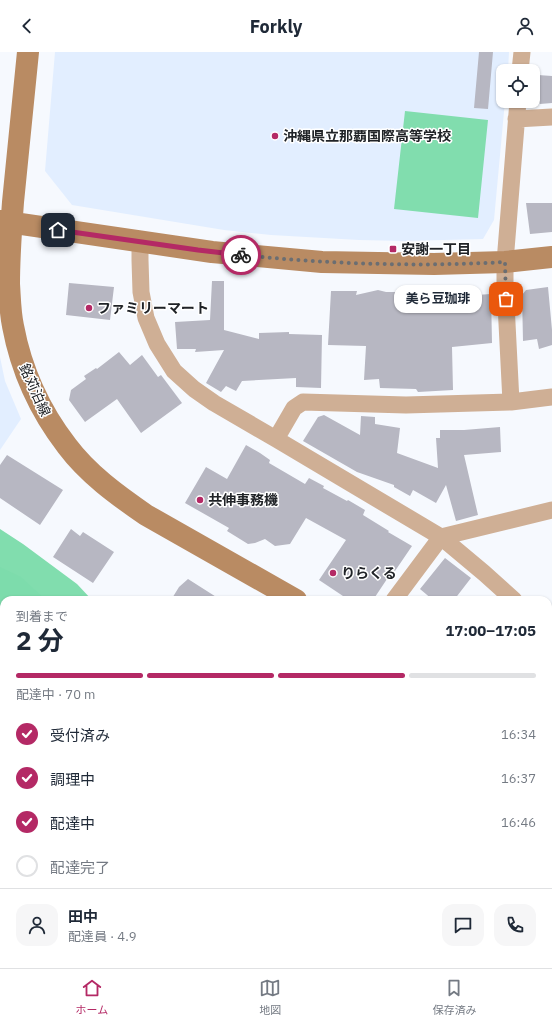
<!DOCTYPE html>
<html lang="ja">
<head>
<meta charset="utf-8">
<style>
	:root { --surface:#fff; --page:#f6f6f7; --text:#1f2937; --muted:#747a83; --line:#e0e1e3; --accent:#b42965 }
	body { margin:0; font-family:"IBM Plex Sans","Noto Sans JP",sans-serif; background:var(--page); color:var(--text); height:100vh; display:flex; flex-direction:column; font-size:15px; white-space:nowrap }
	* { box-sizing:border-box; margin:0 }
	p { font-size:13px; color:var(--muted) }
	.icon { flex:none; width:22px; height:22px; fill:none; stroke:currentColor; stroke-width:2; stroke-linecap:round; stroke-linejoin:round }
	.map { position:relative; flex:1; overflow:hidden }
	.details { position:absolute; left:0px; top:544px; width:552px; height:372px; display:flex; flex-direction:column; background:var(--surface); border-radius:12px 12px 0 0; box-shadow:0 1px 3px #0004 }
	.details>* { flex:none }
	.controls { position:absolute; left:496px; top:12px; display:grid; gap:8px }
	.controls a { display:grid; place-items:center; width:44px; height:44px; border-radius:8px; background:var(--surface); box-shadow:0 1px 3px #0004; font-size:20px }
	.pin { position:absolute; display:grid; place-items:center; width:34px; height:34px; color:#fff; margin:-17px; border-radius:8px; box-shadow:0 2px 6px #0006 }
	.courier { position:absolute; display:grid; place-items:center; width:40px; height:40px; margin:-20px; border:3px solid #b42965; border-radius:50%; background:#fff; color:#222; box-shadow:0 1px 5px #0007 }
	.bubble { position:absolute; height:28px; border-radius:12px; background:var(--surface); box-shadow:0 1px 3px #0004; font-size:13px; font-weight:700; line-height:28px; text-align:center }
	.head em { font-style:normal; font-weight:700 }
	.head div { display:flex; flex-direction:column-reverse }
	.head { display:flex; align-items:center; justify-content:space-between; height:68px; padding:0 16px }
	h1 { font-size:26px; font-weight:700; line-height:30px }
	.bar { display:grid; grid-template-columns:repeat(4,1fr); gap:6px 4px; align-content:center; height:48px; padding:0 16px }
	.bar i { height:5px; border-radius:3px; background:var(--line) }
	.bar .selected { background:var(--accent) }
	.bar p { grid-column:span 4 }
	.line { display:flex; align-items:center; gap:10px; padding:0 16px; border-top:1px solid var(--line) }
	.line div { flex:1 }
	.round { display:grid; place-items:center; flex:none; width:42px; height:42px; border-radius:12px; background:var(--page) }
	ol { padding:0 16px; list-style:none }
	li { display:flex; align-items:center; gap:12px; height:44px }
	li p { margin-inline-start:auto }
	li .icon { padding:4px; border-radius:50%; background:var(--accent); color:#fff; stroke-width:4 }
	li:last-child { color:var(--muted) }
	li i { width:22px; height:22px; border:2px solid var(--line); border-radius:50% }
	header { display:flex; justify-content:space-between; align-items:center; height:52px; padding:0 16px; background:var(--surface); font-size:18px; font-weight:700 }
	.tab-bar { display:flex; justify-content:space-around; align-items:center; height:56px; border-top:1px solid var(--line); background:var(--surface); font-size:11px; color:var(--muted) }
	.tab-bar a { display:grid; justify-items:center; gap:2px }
	.tab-bar .selected { color:var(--accent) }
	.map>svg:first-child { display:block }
</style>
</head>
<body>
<header><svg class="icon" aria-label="back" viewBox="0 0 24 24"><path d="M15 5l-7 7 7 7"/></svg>Forkly<svg class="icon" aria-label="person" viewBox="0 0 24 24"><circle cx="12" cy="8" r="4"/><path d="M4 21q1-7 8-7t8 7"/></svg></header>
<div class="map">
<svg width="552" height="916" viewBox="0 0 552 916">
	<rect width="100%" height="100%" fill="#f6f9fe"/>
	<path fill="#e2eeff" d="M55,0H509L508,19H503V49H505L494,168L483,187L404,189L359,188L271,183L224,178L72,153L45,119Z
		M0,305L5,329L21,367L0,398Z"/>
	<path fill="#81ddae" d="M405,59L488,68L478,166L394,157Z
		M0,477L23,492L77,532L92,548H4V912H548V839L552,846V916H0Z"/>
	<path fill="#7ddcac" d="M0,515L21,525L46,548H4V912H548V883L552,892V916H0Z"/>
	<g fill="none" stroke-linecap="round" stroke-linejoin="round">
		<path stroke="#a8d5f9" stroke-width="5.5" d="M0,619L4,622
			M357,912L373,916"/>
	</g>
	<path fill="#b7b7c2" d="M479,0H493L488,57L474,56Z
		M538,23L552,24V51L540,52L535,45Z
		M526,151H552V180L530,182Z
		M212,229H224V278L259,287V281L289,280V282L322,283L321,336L296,335V326L242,329L236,339L226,334L221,340L206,331L224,298L195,300L196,297H177L175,270L210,268Z
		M69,231L114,235L110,268L66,263Z
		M548,235L552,278V293L539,297L537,287L523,289L522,243L526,238Z
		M378,238L386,240H413V244L442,243V239L461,240V244L491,242L492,291L452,295L453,338L418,340L416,337L380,336L379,327L364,328L366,294L328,293L331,239H357L356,243Z
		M119,300L130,313L142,303L158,325L161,323L182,351L141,381L117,347L85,370L69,348L71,338L86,327L84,324L96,316L97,317Z
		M324,363L360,383L361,364L375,365V372L400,376L397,401L438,416L436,386H440V378H464L500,375L501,400L464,403L478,463L456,469L446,433L436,451L413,438L410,444L394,435V433L357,420L303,389L318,365Z
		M246,393L260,401L270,408L269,411L305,432L309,426L324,434L323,436L347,449L348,448L365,458L363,463L389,479L388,480L412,494L395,519L393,518L373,548H349L319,528L346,488L306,466L290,492L275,494L265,487L255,491L248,492L227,479L229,476L185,451L206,415L227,427Z
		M7,403L63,438L40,473L0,446V413Z
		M71,477L80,484L83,480L114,500L93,531L53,505Z
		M445,506L471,526L454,548H433L420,537Z
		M188,527L221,548H171L179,535Z"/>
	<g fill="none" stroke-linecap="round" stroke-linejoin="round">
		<path stroke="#cfaf95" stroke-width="17" d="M520,19L522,0
			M516,67L552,65
			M140,190V208L141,240L146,266L157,292L174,319L194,337L214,351L276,387L441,485L484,521L514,548
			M511,350L505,232V210L518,49
			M276,387L294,356L303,350L406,353L511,350L552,345
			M394,548L441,485L552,458
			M548,579L552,583"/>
		<path stroke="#b98b63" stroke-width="22" d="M28,0C23,50 18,100 13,150C11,177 9,204 9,232C10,246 10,260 13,274C21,317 40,359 67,394C88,422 117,443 146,463L296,548
			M0,169L212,200L322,210L434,212L505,210L552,205
			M548,792L552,799"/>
	</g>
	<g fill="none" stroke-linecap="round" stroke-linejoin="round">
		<path stroke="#6b6e72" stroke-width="4" stroke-dasharray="0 7.2" d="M241,203C329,212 417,215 505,210L506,247"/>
		<path stroke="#b42965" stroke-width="5" d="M58,178L198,198L241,203"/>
	</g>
	<g fill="#b42965" stroke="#fff" stroke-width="1.5">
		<circle cx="275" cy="84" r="4"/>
		<rect x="389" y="193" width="8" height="8" rx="2"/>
		<circle cx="89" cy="256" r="4"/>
		<circle cx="200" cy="448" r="4"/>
		<circle cx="333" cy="521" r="4"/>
	</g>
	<g text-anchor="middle" stroke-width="3" stroke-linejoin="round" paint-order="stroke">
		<g font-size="14" font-weight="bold" fill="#202327" stroke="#fff" text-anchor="start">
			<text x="283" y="89">沖縄県立那覇国際高等学校</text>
			<text x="401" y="202">安謝一丁目</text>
			<text x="97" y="261">ファミリーマート</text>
			<text x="208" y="453">共伸事務機</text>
			<text x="341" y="526">りらくる</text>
		</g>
		<g font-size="14" fill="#202327" stroke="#fff">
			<text transform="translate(35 338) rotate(66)" y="5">銘苅泊線</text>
		</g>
	</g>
</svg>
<div class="controls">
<a><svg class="icon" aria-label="locate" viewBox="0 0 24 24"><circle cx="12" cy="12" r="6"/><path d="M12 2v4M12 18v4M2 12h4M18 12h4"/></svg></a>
</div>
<div class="pin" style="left:506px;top:247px;background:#ea580c"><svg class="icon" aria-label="bag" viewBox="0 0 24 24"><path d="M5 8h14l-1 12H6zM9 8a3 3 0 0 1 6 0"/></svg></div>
<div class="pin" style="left:58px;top:178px;background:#1f2937"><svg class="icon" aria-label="home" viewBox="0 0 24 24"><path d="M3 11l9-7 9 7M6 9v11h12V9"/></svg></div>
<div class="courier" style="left:241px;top:203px"><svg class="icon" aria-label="bike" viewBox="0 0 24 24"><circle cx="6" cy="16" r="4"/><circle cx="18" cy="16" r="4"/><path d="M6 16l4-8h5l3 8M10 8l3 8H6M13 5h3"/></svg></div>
<div class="bubble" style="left:394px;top:233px;width:88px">美ら豆珈琲</div>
<section class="details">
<div class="head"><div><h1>2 分</h1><p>到着まで</p></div><em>17:00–17:05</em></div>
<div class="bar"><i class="selected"></i><i class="selected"></i><i class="selected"></i><i></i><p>配達中 · 70 m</p></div>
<ol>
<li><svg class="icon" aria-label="check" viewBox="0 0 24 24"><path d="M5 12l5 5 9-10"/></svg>受付済み<p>16:34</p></li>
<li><svg class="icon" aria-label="check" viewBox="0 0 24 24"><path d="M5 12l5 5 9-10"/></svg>調理中<p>16:37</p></li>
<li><svg class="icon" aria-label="check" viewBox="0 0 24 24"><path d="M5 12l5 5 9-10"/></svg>配達中<p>16:46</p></li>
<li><i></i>配達完了</li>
</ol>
<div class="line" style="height:72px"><a class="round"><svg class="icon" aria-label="person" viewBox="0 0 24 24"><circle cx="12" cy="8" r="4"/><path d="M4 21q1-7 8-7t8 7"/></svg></a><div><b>田中</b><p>配達員 · 4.9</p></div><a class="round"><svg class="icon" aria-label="chat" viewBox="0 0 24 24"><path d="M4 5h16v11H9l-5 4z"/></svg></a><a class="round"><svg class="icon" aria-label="phone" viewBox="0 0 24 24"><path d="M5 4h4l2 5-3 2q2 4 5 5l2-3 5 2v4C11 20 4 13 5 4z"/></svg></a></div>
</section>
</div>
<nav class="tab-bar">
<a class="selected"><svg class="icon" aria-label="home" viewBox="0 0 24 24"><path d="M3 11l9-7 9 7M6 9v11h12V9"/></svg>ホーム</a>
<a><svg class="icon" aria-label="map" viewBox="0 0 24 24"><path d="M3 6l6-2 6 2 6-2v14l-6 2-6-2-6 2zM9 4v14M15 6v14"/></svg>地図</a>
<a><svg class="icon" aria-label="saved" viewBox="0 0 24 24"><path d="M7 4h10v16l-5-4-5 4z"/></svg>保存済み</a>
</nav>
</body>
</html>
